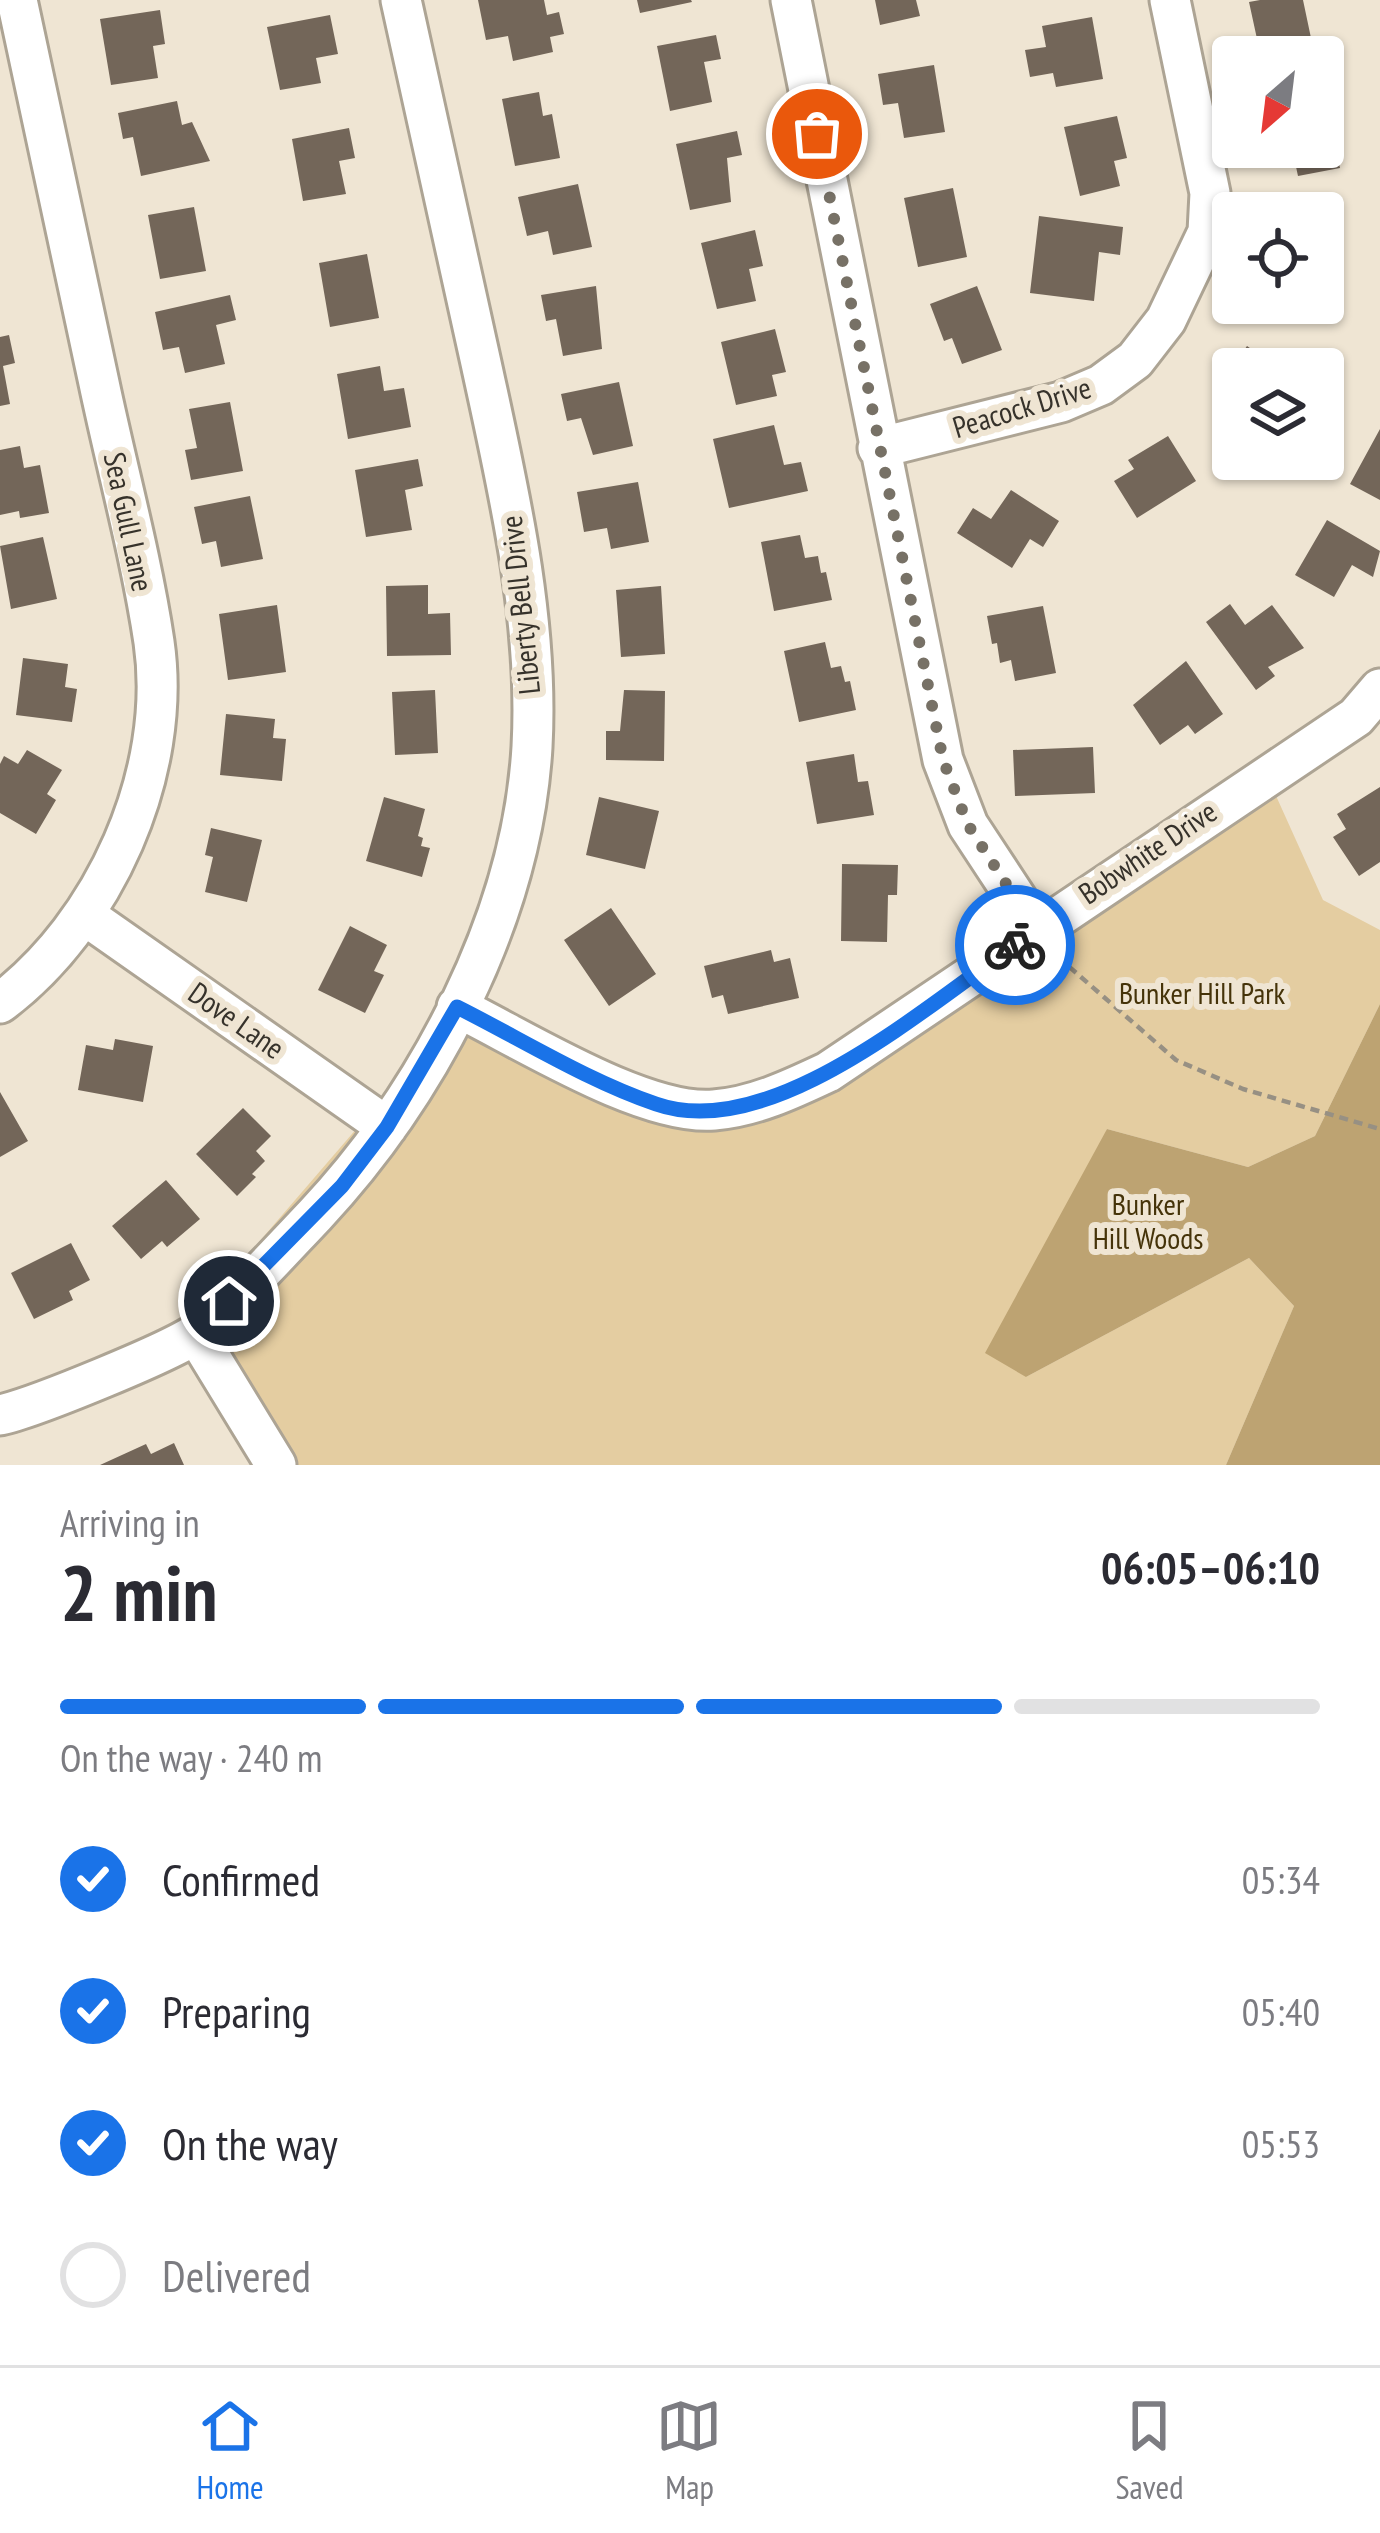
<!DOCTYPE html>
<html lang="en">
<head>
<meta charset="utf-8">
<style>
	:root { --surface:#fff; --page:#f2f2f3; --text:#2b2b33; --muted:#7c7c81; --line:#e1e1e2; --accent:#1a73e8 }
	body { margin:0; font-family:"PT Sans Narrow",sans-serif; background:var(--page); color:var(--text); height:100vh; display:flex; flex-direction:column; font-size:45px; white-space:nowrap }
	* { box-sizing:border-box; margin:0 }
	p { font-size:39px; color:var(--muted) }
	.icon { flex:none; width:66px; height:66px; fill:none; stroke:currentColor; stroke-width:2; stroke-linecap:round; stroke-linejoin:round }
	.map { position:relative; height:1465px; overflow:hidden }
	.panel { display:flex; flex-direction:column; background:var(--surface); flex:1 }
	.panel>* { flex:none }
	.needle { width:78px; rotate:208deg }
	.fabs { position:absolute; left:1212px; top:36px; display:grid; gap:24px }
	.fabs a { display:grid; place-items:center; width:132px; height:132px; border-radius:12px; background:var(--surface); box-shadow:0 3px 9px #0004; font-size:60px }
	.pin { position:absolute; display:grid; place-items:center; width:102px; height:102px; color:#fff; margin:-51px; border:6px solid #fff; border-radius:50%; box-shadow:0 3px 12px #0007 }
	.courier { position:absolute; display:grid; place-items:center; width:120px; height:120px; margin:-60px; border:9px solid #1a73e8; border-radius:50%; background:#fff; color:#222; box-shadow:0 3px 15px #0007 }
	.summary em { font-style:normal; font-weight:600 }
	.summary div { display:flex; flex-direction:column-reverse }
	.summary { display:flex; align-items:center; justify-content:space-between; height:204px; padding:0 60px }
	h1 { font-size:78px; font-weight:600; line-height:90px }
	.bar { display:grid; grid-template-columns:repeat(4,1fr); gap:18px 12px; align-content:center; height:144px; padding:0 60px }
	.bar i { height:15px; border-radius:9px; background:var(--line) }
	.bar .on { background:var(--accent) }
	.bar p { grid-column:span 4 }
	ol { padding:0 60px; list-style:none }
	li { display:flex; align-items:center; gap:36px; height:132px }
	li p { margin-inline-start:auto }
	li .icon { padding:12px; border-radius:50%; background:var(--accent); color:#fff; stroke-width:4 }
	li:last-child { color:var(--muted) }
	li i { width:66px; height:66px; border:6px solid var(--line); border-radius:50% }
	.menu { display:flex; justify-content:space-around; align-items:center; height:168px; border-top:3px solid var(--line); background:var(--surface); font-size:33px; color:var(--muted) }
	.menu a { display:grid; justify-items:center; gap:6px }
	.menu .on { color:var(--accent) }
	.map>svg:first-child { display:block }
</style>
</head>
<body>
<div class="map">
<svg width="1380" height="1465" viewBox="0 0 1380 1465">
	<rect width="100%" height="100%" fill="#efe5d3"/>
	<path fill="#e4cda1" d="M1263,767L1323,900L1380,930V1004L1315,1136L1248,1167L1107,1129L1026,1377L1249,1258L1294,1306L1226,1465H281L178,1336L463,1005L662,1094L785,1093Z"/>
	<path fill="#bda372" d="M1380,1004V1465H1226L1294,1306L1249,1258L1026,1377L985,1353L1107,1129L1248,1167L1315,1136Z"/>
	<path fill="#736659" d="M478,0H544L547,15L559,12L564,34L550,37L553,52L513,61L508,36L486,40Z
		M637,0H691L692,2L640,13Z
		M875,0H916L920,16L880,25Z
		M1260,0H1303L1315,57H1273L1270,46L1259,48L1249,2Z
		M160,10L165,44L153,46L158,78L111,85L100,19Z
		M330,15L338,54L316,58L321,83L280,90L267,27Z
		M1092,17L1103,79L1056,87L1053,73L1030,77L1025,50L1046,47L1042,26Z
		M716,35L721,59L704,62L712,102L670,111L657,46Z
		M934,65L945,132L904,138L898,103L883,105L878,74Z
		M539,92L543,116L552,114L560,158L515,166L502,99Z
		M1323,96L1340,168L1298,176L1293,153L1284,155L1282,147H1323Z
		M177,101L182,125L192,122L210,161L141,176L133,137L123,139L118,113Z
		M1117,116L1127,158L1114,161L1120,186L1080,196L1064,127Z
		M349,128L355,158L339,161L346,194L303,201L292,139Z
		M737,131L742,155L727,158L731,202L690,210L676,144Z
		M578,184L592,247L553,255L548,231L527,236L518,197Z
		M953,188L967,257L918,267L904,198Z
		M194,207L206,271L160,279L148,215Z
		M1039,216L1123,227L1120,255L1099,252L1094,301L1030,293Z
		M755,230L763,266L749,269L756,301L717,309L701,243Z
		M1323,240L1339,243L1326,313L1284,305L1323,303Z
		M367,254L379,318L330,327L319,263Z
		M596,286L602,349L563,356L556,319L546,321L541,295Z
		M977,286L1002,350L962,364L952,338L944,341L930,304Z
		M230,295L236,320L216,325L225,364L185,373L179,347L163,350L155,312Z
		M775,329L786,372L772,375L777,396L736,405L721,342Z
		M9,335L15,363L3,366L10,404L0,406V337Z
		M1247,346L1280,369L1232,367Z
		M380,366L384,391L404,388L411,427L348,439L337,374Z
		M619,382L633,446L593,455L581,418L567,421L561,394Z
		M230,402L243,471L191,480L185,450L197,448L189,409Z
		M774,425L784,465L801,462L808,491L729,508L713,439Z
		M1380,429V500L1350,484Z
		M1168,436L1196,481L1137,518L1114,481L1134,469L1128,460Z
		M20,446L24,468L40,465L49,513L20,518L19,511L0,515V450Z
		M418,459L423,486L405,490L412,530L366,537L355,470Z
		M638,482L649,542L611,549L607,528L584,532L577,492Z
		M1011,490L1059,521L1043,547L1030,539L1012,568L957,533L973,508L991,519Z
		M250,496L263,559L221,567L216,541L202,544L194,507Z
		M1327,520L1380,551L1373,577L1352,565L1334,597L1295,575Z
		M800,535L805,558L818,556L821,573L826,572L832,600L774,611L761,542Z
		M43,537L57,599L11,609L0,546Z
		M428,585V614L450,613L451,655L387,656L386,586Z
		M661,586L665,654L621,657L616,590Z
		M1230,604L1245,625L1272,605L1304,648L1268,667L1275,676L1256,690L1206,622Z
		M277,605L286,672L228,680L219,614Z
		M1043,606L1056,673L1015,681L1011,660L1000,663L997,643L992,644L987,616Z
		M825,642L831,668L841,666L845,682L850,681L856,710L799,722L784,651Z
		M23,658L68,664L65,687L77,689L72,722L16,715Z
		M1186,661L1223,714L1195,734L1188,725L1160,745L1133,705Z
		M435,690L438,753L395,755L392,692Z
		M624,690L665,691L664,761L606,760V731H620Z
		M226,714L275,719L273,738L286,739L282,781L220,775Z
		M1093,747L1095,793L1015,796L1013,750Z
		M27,750L62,770L47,794L56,800L36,834L0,813V764L4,756L18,764Z
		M854,754L858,782L868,781L874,815L817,824L806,762Z
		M1380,787V862L1359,876L1333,837L1346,829L1337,814Z
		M384,797L425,809L418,836L423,838L421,846L430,848L422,877L366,861Z
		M599,797L659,811L645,869L586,855Z
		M211,828L262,840L247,902L205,892L213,857L205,855Z
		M842,864L898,865L897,895H888L887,942L841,941Z
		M611,908L656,974L609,1006L564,940Z
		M350,926L387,945L374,971L384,975L365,1013L318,990Z
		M771,950L774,962L790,958L799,998L728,1014L723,995L712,998L704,966Z
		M115,1039L153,1046L143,1102L78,1090L86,1045L113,1050Z
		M0,1092L28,1141L0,1157Z
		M243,1108L271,1136L256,1151L265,1161L252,1174L256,1177L237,1196L196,1154Z
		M166,1180L200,1219L167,1247L162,1241L141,1259L112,1226Z
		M71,1243L90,1280L69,1291L73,1300L34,1319L11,1273Z
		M174,1443L184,1465H100L146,1444L151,1454Z"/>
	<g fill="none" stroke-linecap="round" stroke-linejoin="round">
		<defs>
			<path id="minor" d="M791,0L943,760L968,825L1037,930
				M878,448L1061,402L1101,385L1135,360L1166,320L1208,232L1210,193L1170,0
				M86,916L387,1127
				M0,1003C104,925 173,773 154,642C141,555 117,469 99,383C71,256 44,128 17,0
				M457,1007C522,1039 644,1116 714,1110C754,1107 792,1089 828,1072L1356,717L1380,689
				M196,1334L276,1465
				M0,1415C33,1408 176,1350 200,1331C240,1296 278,1254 315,1215C429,1093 522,917 532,747C539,618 508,488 481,363C454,242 428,121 401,0"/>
		</defs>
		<use href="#minor" stroke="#ada494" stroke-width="45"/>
		<path stroke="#979083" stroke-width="4.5" stroke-dasharray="9 6" stroke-linecap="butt" d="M1058,957L1176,1060L1243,1089L1380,1129"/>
		<use href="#minor" stroke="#fff" stroke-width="39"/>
	</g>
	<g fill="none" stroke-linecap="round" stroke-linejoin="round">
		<path stroke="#777166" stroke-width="12" stroke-dasharray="0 21.6" d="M817,134L943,760L968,825L1036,930L1015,945"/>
		<path stroke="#1a73e8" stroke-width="15" d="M229,1301L342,1186L387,1127L457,1007C521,1039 588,1081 656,1104C770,1144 926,1006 1015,945"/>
	</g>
	<g text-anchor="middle" stroke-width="12" stroke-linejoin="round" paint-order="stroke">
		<g font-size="30" fill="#36322b" stroke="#efe5d3">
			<text transform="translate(1022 408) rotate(-17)" y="10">Peacock Drive</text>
			<text transform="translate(128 522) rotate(78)" y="10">Sea Gull Lane</text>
			<text transform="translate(521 605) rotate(-96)" y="10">Liberty Bell Drive</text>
			<text transform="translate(1148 853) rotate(-34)" y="10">Bobwhite Drive</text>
			<text transform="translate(236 1021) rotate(35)" y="10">Dove Lane</text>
		</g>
		<g font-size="30" fill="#453309" stroke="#efe5d3">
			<text x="1202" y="1004">Bunker Hill Park</text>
			<text x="1148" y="1215">Bunker<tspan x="1148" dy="34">Hill Woods</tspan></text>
		</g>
	</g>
</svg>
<div class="fabs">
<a><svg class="needle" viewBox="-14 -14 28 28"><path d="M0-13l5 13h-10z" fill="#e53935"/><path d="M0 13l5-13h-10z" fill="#7c7c81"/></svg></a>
<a><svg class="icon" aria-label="locate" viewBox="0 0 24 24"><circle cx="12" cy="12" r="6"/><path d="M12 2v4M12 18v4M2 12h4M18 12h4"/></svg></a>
<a><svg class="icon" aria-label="layers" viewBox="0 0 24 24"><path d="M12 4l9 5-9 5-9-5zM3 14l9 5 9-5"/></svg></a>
</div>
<div class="pin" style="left:817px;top:134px;background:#ea580c"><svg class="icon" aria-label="bag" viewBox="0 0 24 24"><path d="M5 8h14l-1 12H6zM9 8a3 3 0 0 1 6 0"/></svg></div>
<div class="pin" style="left:229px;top:1301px;background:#1f2937"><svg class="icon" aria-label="home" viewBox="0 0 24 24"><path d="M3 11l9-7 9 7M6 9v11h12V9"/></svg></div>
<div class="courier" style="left:1015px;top:945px"><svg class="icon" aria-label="bike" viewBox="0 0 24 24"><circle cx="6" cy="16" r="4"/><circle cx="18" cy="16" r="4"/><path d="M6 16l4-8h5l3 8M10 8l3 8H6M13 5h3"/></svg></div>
</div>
<section class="panel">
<div class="summary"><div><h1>2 min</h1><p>Arriving in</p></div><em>06:05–06:10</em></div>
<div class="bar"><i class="on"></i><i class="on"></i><i class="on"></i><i></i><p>On the way · 240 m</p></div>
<ol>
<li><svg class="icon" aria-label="check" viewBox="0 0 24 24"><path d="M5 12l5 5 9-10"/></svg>Confirmed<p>05:34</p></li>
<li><svg class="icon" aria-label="check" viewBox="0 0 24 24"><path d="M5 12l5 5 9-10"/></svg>Preparing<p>05:40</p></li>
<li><svg class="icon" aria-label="check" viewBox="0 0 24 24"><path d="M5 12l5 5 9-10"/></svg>On the way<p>05:53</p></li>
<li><i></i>Delivered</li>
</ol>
</section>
<nav class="menu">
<a class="on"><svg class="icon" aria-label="home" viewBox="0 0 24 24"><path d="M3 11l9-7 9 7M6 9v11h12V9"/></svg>Home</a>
<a><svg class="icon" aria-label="map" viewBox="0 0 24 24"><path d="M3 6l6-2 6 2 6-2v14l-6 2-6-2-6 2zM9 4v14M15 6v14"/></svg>Map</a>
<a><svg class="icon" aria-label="saved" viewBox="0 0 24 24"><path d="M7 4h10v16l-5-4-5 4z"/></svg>Saved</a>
</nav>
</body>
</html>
